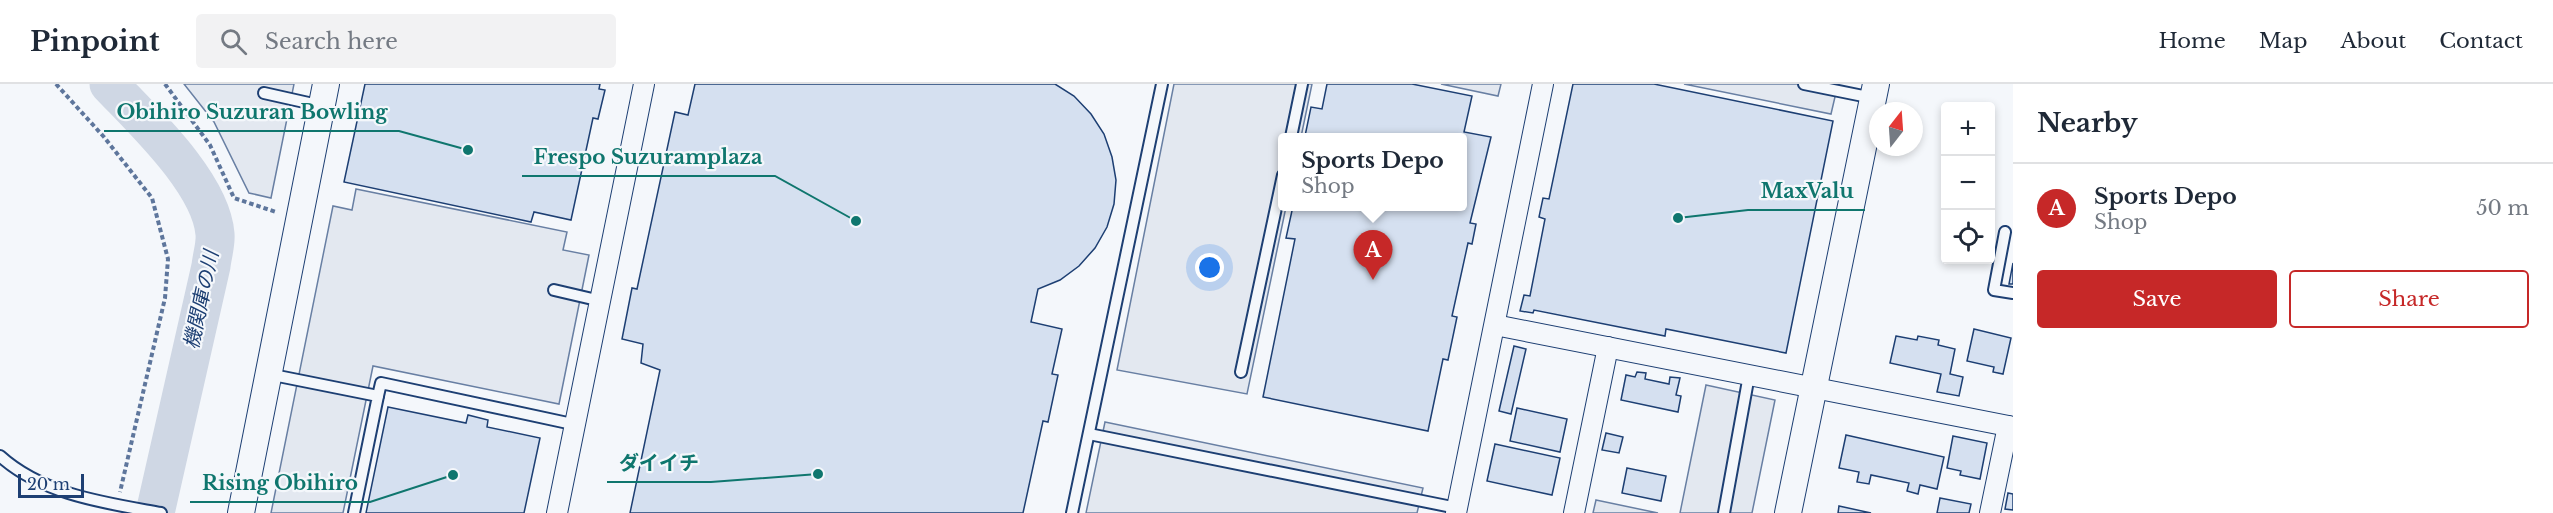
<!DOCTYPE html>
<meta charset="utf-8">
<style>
body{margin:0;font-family:"Libre Baskerville","Noto Sans JP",serif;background:#f2f2f3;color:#1f2937}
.controls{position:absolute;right:18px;top:18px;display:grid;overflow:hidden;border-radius:6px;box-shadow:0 3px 9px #0003}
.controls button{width:54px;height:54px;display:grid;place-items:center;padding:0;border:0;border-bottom:2px solid #e0e1e3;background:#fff;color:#1f2937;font:30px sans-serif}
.compass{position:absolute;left:1869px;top:18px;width:54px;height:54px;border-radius:50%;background:#fff;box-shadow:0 3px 9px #0003;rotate:17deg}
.scale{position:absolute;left:18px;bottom:15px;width:66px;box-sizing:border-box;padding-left:6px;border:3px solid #1d3f73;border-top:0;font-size:16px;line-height:21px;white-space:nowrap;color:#1d3f73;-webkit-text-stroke:4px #f4f7fb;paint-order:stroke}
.you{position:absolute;left:1210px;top:184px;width:21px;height:21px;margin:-15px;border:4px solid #fff;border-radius:50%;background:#1a73e8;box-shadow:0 0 0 9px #1a73e833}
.badge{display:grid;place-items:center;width:39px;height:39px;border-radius:50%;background:#c62828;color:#fff;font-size:20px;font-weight:700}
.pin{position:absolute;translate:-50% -50px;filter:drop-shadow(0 2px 3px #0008)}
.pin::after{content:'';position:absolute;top:32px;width:21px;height:18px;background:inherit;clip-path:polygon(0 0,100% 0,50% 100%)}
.popup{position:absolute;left:1278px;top:49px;width:189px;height:78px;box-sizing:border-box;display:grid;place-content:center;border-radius:6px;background:#fff;filter:drop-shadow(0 2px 4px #0005);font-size:20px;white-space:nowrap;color:#747a83}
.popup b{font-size:22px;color:#1f2937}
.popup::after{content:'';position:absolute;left:50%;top:100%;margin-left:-12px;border:12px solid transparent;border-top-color:#fff}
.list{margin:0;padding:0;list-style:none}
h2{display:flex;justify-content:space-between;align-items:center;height:78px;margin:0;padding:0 24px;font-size:26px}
h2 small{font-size:20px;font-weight:400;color:#747a83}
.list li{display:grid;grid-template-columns:39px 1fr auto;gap:18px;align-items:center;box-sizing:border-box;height:90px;padding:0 24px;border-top:2px solid #e0e1e3}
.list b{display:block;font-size:22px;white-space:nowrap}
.list p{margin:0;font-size:20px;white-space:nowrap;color:#747a83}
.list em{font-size:20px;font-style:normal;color:#747a83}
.actions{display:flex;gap:12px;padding:18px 24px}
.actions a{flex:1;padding:14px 0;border:2px solid #c62828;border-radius:6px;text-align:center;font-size:21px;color:#c62828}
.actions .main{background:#c62828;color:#fff}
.icon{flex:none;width:33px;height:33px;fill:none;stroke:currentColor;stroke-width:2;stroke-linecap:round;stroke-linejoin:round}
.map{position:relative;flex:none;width:2013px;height:429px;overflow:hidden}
header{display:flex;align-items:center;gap:36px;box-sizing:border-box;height:84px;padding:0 30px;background:#fff;border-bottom:2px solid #e0e1e3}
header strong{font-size:28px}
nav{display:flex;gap:33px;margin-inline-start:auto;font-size:21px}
.search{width:420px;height:54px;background:#f2f2f3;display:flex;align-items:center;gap:15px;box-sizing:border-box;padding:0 21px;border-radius:6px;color:#747a83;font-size:22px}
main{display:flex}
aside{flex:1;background:#fff}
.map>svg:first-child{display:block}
.parking{fill:#e3e8f0;stroke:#687fa3;stroke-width:1.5}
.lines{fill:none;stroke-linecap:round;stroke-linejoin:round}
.river{stroke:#cfd7e4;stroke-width:39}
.building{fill:#d5e0f0;stroke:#1d3f73;stroke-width:1.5}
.service-casing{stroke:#1d3f73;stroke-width:14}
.minor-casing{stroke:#1d3f73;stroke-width:22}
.tertiary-casing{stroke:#1d3f73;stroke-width:28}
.path{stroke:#5e769c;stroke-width:4;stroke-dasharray:4.5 3;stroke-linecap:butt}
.service{stroke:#f4f7fb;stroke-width:10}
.minor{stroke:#f4f7fb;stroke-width:20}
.tertiary{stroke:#f4f7fb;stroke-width:26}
.labels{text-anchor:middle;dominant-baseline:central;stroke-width:4.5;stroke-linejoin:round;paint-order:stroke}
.water-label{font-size:20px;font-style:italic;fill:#1d3f73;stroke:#f4f7fb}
.leader{fill:none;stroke:#0f766e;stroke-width:2}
.callout-dot{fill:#0f766e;stroke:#f4f7fb;stroke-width:2}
.callout-label{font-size:20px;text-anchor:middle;font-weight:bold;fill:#0f766e;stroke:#f4f7fb;stroke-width:4.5;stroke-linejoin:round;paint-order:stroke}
</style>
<header>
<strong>Pinpoint</strong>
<div class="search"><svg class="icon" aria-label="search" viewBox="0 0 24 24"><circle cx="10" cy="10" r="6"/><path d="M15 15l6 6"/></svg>Search here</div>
<nav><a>Home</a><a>Map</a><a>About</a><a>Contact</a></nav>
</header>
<main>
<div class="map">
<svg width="2013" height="429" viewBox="0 0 2013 429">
<rect width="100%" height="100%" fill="#f4f7fb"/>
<g class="parking">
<polygon points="184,0 294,0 271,114 249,109 214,38"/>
<polygon points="1174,0 1312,0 1301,53 1283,53 1283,122 1286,123 1247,310 1117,286"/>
<polygon points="1441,0 1501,0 1498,12"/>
<polygon points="1684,0 1838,0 1831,30"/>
<polygon points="356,105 567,148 563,166 589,171 559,320 373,282 343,429 271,429 333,122 352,126"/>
<polygon points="1706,301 1775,316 1752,429 1680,429"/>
<polygon points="1105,338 1423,404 1417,429 1086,429"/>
<polygon points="1596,416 1658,429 1593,429"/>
</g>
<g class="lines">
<path class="river" d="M 109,0 C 143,36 211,99 215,150 C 216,160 212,172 211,182 L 155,429"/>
</g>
<g class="building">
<polygon points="365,0 600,0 599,5 605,6 598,35 593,34 571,136 534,128 531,138 344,98"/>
<polygon points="695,0 1055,0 1074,12 1091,30 1104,50 1112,73 1116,96 1114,120 1107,143 1095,164 1079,182 1060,196 1038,205 1031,238 1062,245 1052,290 1058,291 1048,338 1043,337 1023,429 630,429 660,286 641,279 643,260 622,255 632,204 637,205 675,28 688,31"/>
<polygon points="1327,0 1412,0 1472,12 1464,48 1491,53 1470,139 1476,140 1472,160 1468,159 1452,232 1457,233 1448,276 1443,275 1428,347 1263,313 1295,155 1286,154 1293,122 1463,122 1463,53 1305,52 1311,23 1322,25"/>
<polygon points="1573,0 1654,0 1833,37 1786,269 1666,245 1665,252 1534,226 1533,229 1520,227 1524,211 1530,212 1545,135 1539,133 1543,114 1549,115"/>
<polygon points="2013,179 2013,200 2009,200"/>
<polygon points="1974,245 2011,254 2003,290 1993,288 1994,283 1967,277"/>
<polygon points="1896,252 1917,256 1918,252 1939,256 1938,261 1955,265 1950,290 1963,293 1959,312 1937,308 1941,290 1890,279"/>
<polygon points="1514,262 1526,265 1511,330 1499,327"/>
<polygon points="1637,288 1646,289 1645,295 1669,300 1670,293 1680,294 1676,311 1681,312 1678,328 1621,316 1626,291 1635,293"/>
<polygon points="388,323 466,339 468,331 488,336 487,343 540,354 524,429 366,429"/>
<polygon points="1517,324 1567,335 1560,368 1510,357"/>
<polygon points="1606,349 1623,353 1619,369 1602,366"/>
<polygon points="1846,351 1944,373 1937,405 1920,401 1918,410 1907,407 1909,399 1871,391 1869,400 1857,398 1859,388 1839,384"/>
<polygon points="1953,352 1987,359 1980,395 1960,391 1961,387 1947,384"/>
<polygon points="1495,360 1560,374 1552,411 1487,397"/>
<polygon points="1627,384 1666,392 1661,417 1622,409"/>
<polygon points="2008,409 2013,410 2013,426 2005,425"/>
<polygon points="1940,414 1971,420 1969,429 1937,429"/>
<polygon points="1839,422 1871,429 1838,429"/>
</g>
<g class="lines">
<g class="service-casing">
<g id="service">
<polyline points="1804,0 1873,14"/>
<polyline points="264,9 322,22"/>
<polyline points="1291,53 1302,0"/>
<polyline points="2005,148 1994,206 2013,209"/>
<polyline points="554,206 601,217"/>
<polyline points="1241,288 1283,91"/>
<polyline points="268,290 378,312 354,429"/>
<polyline points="378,312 381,299 577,341"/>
<polyline points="1089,350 1457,424"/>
<path d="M 0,372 C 43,411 106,419 161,429"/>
<polyline points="1072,429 1162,0"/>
<polyline points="1724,429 1749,291"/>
</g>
</g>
<g class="minor-casing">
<g id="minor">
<polyline points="1495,241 2013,343"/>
<polyline points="557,429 644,0"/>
<polyline points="1456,429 1543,0"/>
<polyline points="1574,429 1608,263"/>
<polyline points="1990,429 2008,342"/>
</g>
</g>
<g class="tertiary-casing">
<g id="tertiary">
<polyline points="241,429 326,0"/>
<polyline points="1788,429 1876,0"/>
</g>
</g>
<g class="path">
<polyline points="56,0 104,53 152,114 168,175 165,214 120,408"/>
<polyline points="165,0 210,61 234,114 276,128"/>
</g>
<use href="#service" class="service"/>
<use href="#minor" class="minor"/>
<use href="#tertiary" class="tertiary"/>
</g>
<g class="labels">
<g class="water-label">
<text transform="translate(201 216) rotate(-78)">機関庫の川</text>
</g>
</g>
<path class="leader" d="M468 66L399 47H104M856 137L775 92H522M1678 134L1748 126H1865M818 390L711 398H607M453 391L370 418H190"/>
<g class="callout-dot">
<circle cx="468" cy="66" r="6"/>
<circle cx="856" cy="137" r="6"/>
<circle cx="1678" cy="134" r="6"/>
<circle cx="818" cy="390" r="6"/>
<circle cx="453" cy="391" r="6"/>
</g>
<g class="callout-label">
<text x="252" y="35">Obihiro Suzuran Bowling</text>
<text x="648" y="80">Frespo Suzuramplaza</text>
<text x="1807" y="114">MaxValu</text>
<text x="659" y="386">ダイイチ</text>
<text x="280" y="406">Rising Obihiro</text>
</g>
</svg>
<div class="controls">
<button>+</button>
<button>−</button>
<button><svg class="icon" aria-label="locate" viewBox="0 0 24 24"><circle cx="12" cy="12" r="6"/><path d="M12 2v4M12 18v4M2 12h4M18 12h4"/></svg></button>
</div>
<svg class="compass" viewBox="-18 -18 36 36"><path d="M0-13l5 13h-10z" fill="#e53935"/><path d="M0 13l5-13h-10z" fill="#747a83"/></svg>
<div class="scale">20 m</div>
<div class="you"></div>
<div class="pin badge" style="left:1373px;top:196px">A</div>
<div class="popup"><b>Sports Depo</b>Shop</div>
</div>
<aside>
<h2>Nearby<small></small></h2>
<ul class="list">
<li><span class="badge">A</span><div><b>Sports Depo</b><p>Shop</p></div><em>50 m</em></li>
</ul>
<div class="actions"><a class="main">Save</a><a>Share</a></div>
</aside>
</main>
